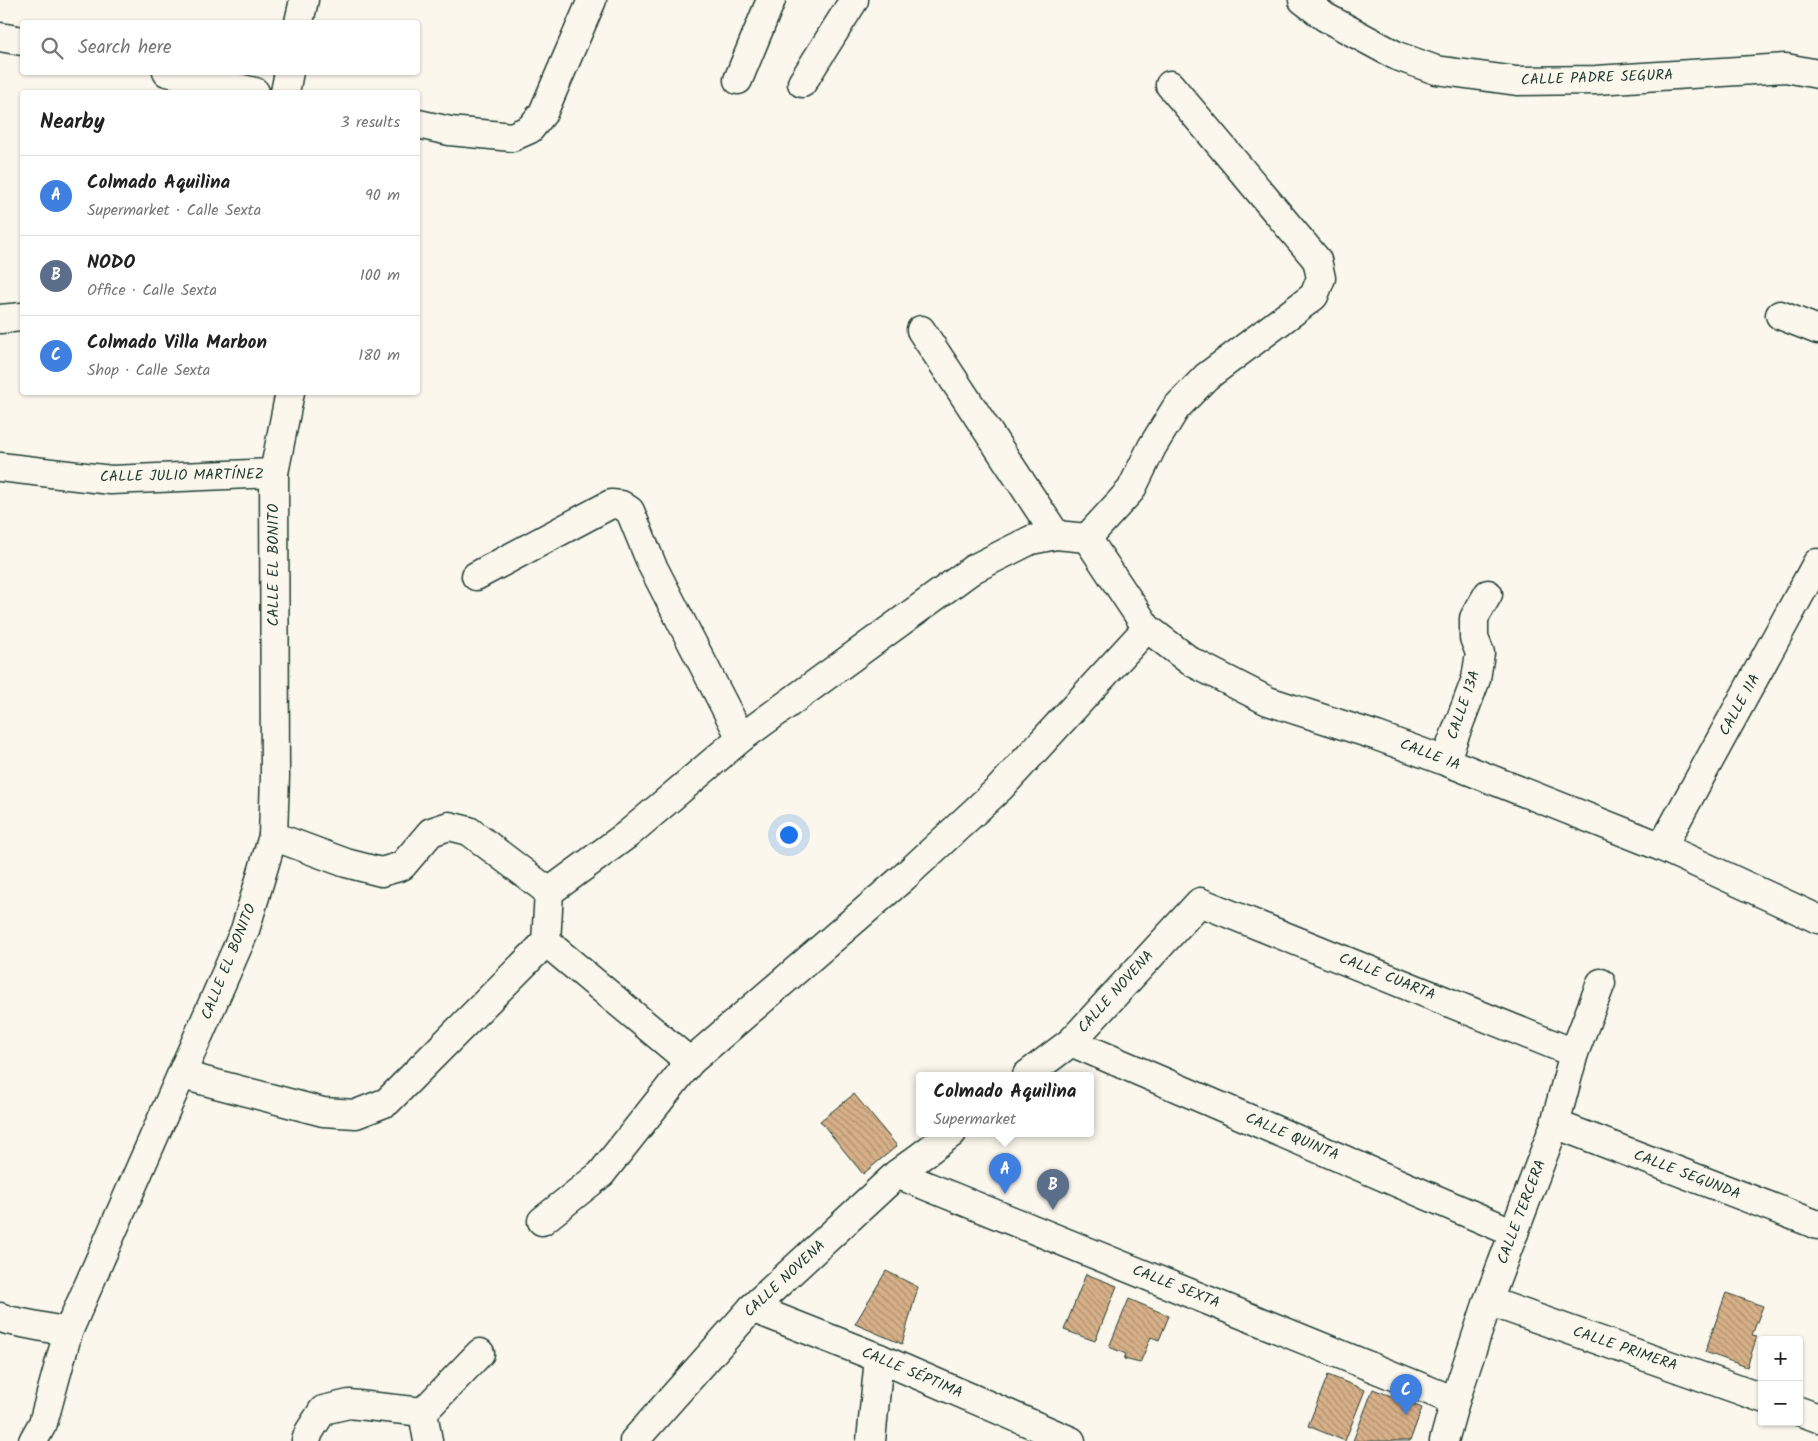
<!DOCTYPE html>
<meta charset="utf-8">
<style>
body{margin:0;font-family:Kalam,sans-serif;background:#f6f6f6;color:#222}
.controls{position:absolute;right:15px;bottom:15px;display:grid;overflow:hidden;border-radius:5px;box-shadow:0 1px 4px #0004}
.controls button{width:45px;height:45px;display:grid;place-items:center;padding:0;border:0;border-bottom:1px solid #e0e0e0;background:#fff;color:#222;font:25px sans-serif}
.you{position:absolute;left:788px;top:834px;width:18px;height:18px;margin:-12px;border:4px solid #fff;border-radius:50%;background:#1a73e8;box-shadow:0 0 0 8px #1a73e833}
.badge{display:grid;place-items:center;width:32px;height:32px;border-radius:50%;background:#d93025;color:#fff;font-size:16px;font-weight:700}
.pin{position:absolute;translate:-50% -41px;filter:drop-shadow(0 1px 2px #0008)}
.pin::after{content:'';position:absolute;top:26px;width:18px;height:15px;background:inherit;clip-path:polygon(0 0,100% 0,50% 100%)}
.popup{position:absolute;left:916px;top:1072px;width:178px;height:65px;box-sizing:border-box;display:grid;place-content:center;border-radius:5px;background:#fff;filter:drop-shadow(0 1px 4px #0005);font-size:16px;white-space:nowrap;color:#767676}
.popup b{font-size:19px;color:#222}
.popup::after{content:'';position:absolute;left:50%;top:100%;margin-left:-10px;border:10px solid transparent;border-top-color:#fff}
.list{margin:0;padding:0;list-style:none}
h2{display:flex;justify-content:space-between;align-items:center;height:65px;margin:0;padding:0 20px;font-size:21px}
h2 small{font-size:16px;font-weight:400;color:#767676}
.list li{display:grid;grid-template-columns:32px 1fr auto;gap:15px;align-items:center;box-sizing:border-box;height:80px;padding:0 20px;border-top:1px solid #e0e0e0}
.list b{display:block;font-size:19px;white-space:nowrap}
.list p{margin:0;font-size:16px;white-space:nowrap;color:#767676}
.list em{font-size:16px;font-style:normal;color:#767676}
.icon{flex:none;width:28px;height:28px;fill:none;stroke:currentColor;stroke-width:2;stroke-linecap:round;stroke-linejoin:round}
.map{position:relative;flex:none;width:1818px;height:1441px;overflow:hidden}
.search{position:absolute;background:#fff;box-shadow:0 1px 4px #0004;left:20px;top:20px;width:400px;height:55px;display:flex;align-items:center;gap:12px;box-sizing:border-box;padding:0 18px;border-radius:5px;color:#767676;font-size:19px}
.panel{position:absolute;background:#fff;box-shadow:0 1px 4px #0004;left:20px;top:90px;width:400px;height:305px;border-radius:5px}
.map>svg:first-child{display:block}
.building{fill:url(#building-back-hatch);stroke:#1f3d34}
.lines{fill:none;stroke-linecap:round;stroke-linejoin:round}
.minor-casing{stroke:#1f3d34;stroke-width:31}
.minor{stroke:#fbf7ec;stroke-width:28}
.labels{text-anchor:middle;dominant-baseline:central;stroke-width:5;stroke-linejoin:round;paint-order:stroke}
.street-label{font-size:15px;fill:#1f3d34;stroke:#fbf7ec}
</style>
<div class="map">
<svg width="1818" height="1441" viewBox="0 0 1818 1441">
<defs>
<pattern id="building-back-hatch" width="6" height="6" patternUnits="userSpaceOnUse" patternTransform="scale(1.25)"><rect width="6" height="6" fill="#d7b088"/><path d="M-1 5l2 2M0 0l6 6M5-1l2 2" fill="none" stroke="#ae9070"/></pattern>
</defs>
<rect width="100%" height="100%" fill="#fbf7ec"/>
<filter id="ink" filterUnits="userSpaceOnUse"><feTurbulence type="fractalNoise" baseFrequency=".02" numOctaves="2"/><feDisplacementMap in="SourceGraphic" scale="10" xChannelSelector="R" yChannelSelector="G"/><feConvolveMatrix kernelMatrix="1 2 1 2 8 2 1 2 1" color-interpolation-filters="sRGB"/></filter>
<g filter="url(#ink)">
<g class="building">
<polygon points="854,1094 897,1146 863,1174 820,1121"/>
<polygon points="886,1271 918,1287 902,1344 855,1324"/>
<polygon points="1086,1274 1117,1286 1095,1341 1064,1330"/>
<polygon points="1726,1293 1763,1306 1752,1335 1757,1336 1747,1367 1705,1352"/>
<polygon points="1129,1299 1169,1316 1159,1340 1151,1337 1140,1363 1124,1359 1126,1354 1109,1347"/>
<polygon points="1328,1375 1365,1390 1345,1441 1308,1426"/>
<polygon points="1373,1389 1422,1408 1410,1441 1353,1441"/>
</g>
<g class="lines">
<g class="minor-casing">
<g id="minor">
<polyline points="1303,0 1325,17 1397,56 1436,70 1517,81 1596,80 1786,68 1818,74"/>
<polyline points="299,22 304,0"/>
<polyline points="0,37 22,41"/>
<polyline points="167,72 255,92"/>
<polyline points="738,80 771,0"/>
<polyline points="802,83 854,0"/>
<polyline points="285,92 289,72"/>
<polyline points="418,124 450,131 512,137 530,129 543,113 592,0"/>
<polyline points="1780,315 1818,330"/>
<polyline points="0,319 22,317"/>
<polyline points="921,330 1056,535"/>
<polyline points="0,467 111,480 274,473"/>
<polyline points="1087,538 1147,628 1190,661 1268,701 1377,736 1445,761 1662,847 1818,919"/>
<polyline points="476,576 611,504 621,505 630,511 652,565 741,738"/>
<polyline points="1445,761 1476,679 1480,653 1474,638 1474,618 1488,594"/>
<polyline points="273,836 346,863 381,872 402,866 431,832 449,826 469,831 549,892"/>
<polyline points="1662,847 1817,563"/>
<polyline points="546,942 690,1062"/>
<polyline points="1071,1042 1514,1233"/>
<polyline points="182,1075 323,1112 356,1114 387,1102 546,942 549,892 628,834 741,738 973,569 1031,540 1056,535 1087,538 1131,490 1152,447 1176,408 1206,377 1314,296 1321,278 1317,260 1170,85"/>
<polyline points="1027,1075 1071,1042 1200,902 1574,1053"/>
<polyline points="1555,1124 1818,1225"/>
<polyline points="897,1174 1455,1401"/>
<polyline points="542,1221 601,1174 690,1062 904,877 1000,788 1147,628"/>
<polyline points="1488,1301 1762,1398"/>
<polyline points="752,1308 879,1358 1071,1441"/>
<polyline points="0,1317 7,1320 68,1332"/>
<polyline points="1799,1411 1818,1418"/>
<polyline points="423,1412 480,1353"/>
<polyline points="33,1441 43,1423 68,1332 245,930 273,836 275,776 274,473 290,392"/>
<polyline points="306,1441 309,1432 323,1410 349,1404 423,1412 428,1441"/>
<polyline points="634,1441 752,1308 897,1174 952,1133"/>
<polyline points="871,1441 879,1358"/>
<polyline points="1444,1441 1455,1401 1488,1301 1555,1124 1574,1053 1601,983"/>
</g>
</g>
<use href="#minor" class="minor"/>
</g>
</g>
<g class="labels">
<g class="street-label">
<text transform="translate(1597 78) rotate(-2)">CALLE PADRE SEGURA</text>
<text transform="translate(182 476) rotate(-1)">CALLE JULIO MARTÍNEZ</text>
<text transform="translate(274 565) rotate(-90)">CALLE EL BONITO</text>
<text transform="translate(1464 705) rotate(-71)">CALLE 13A</text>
<text transform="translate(1740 705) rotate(-61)">CALLE 11A</text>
<text transform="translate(1430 755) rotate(21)">CALLE 1A</text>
<text transform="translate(229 962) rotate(-68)">CALLE EL BONITO</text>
<text transform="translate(1387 977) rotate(22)">CALLE CUARTA</text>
<text transform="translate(1116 992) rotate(-48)">CALLE NOVENA</text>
<text transform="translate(1292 1137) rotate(23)">CALLE QUINTA</text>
<text transform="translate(1687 1175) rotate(21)">CALLE SEGUNDA</text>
<text transform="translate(1522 1212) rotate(-69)">CALLE TERCERA</text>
<text transform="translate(785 1279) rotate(-43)">CALLE NOVENA</text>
<text transform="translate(1176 1287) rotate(22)">CALLE SEXTA</text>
<text transform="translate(1625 1349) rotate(19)">CALLE PRIMERA</text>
<text transform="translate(912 1373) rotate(23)">CALLE SÉPTIMA</text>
</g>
</g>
</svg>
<div class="controls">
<button>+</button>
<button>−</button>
</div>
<div class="you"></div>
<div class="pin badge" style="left:1005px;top:1194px;background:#3f7fe0">A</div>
<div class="popup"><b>Colmado Aquilina</b>Supermarket</div>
<div class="pin badge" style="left:1053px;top:1210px;background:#5c6f8a">B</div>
<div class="pin badge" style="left:1406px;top:1415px;background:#3f7fe0">C</div>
<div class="search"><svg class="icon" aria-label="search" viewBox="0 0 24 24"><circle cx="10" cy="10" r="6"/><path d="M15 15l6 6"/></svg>Search here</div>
<section class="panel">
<h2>Nearby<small>3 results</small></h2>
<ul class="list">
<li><span class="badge" style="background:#3f7fe0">A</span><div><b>Colmado Aquilina</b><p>Supermarket · Calle Sexta</p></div><em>90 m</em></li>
<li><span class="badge" style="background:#5c6f8a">B</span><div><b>NODO</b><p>Office · Calle Sexta</p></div><em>100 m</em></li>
<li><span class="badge" style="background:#3f7fe0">C</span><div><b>Colmado Villa Marbon</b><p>Shop · Calle Sexta</p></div><em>180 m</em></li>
</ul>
</section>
</div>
